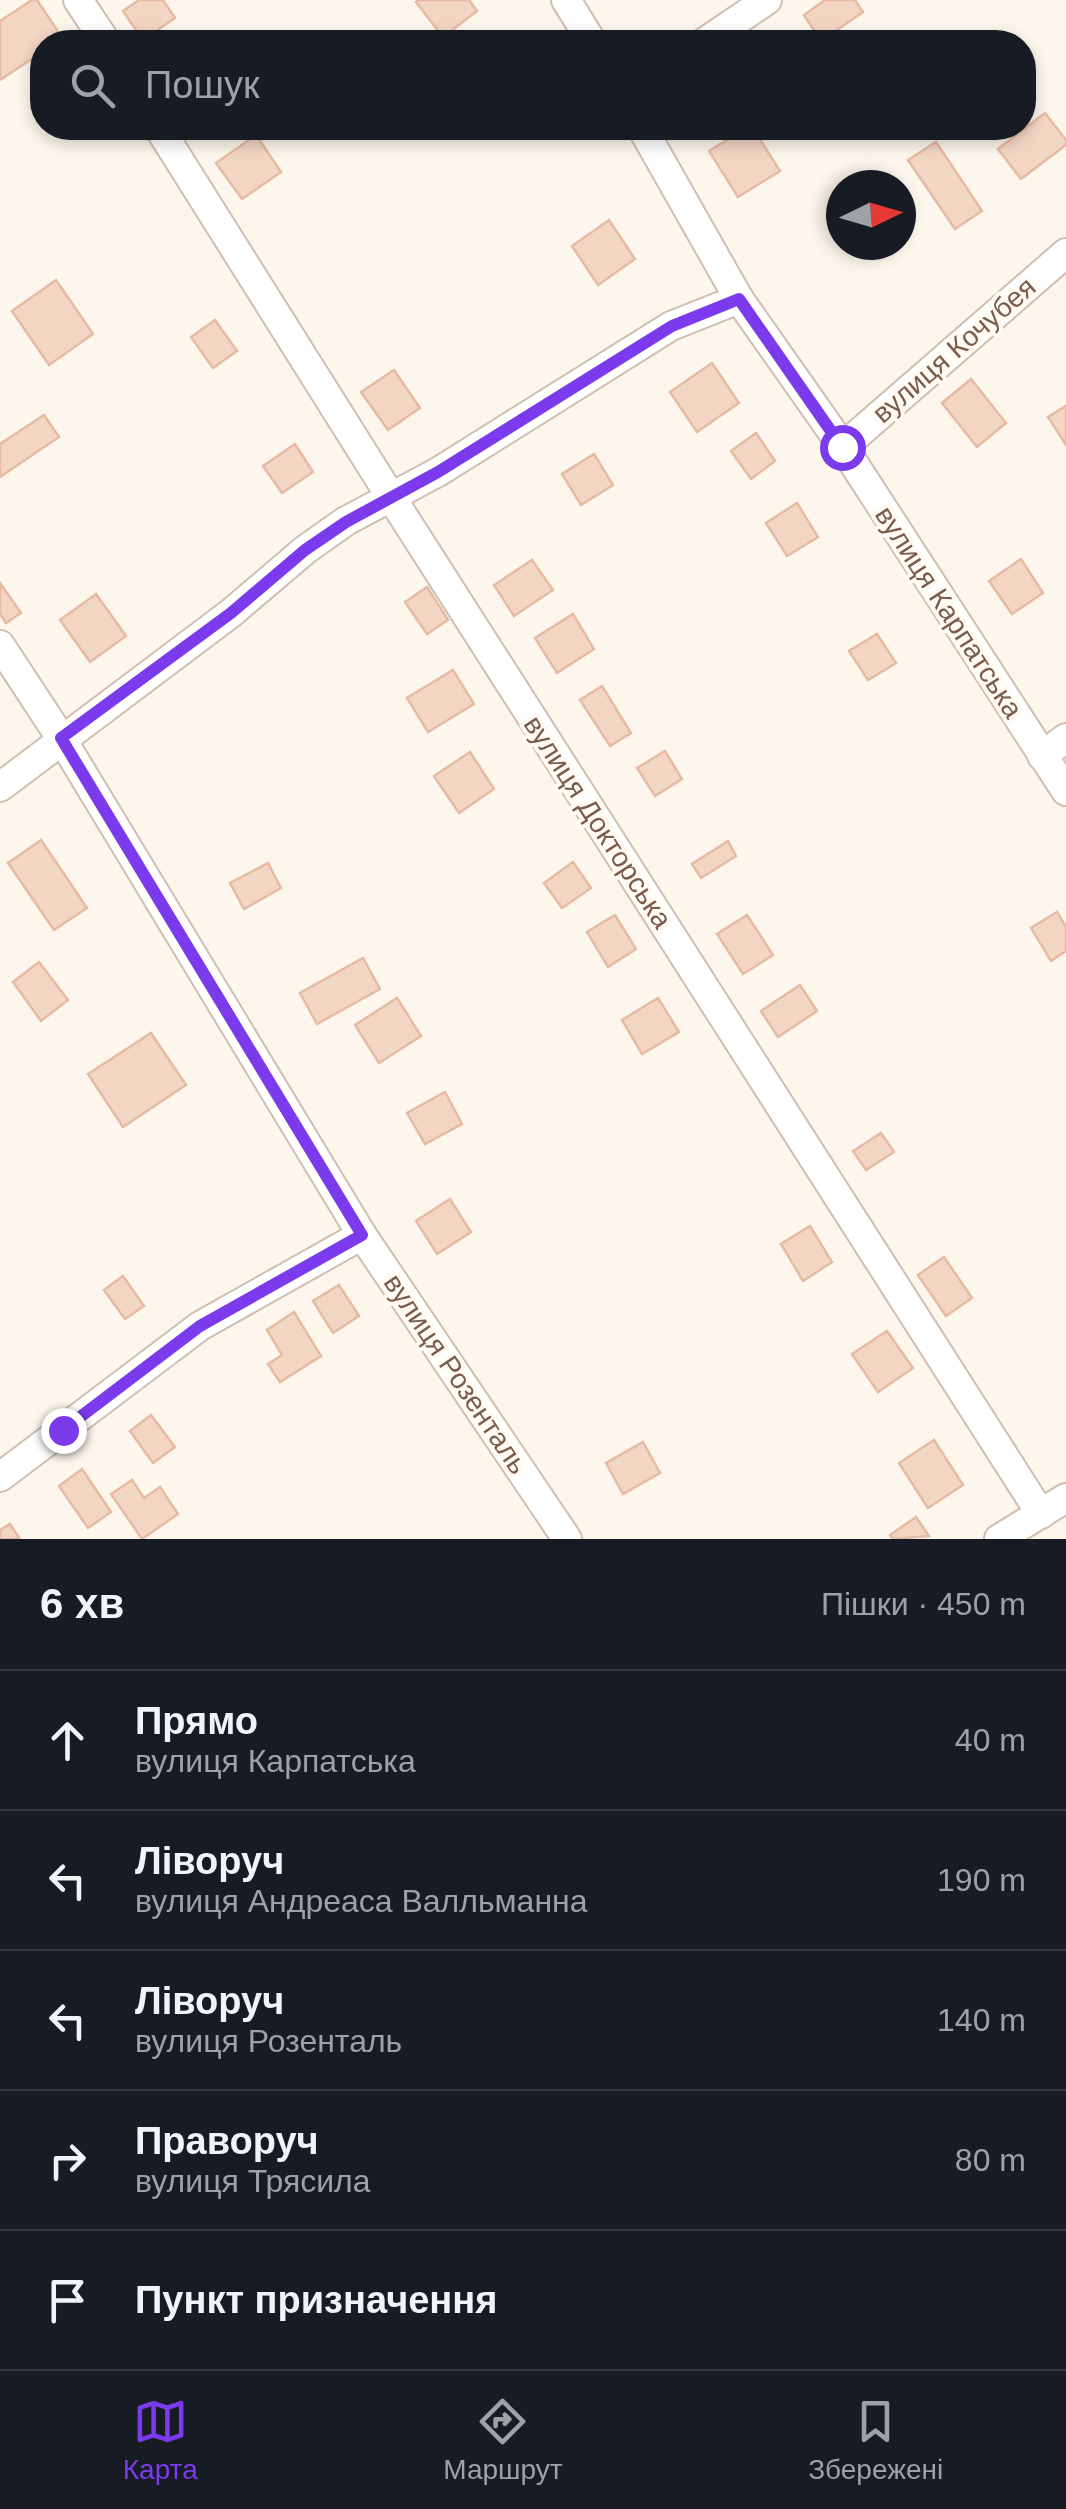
<!DOCTYPE html>
<html lang="uk">
<meta charset="utf-8">
<style>
body{margin:0;font-family:Arial,sans-serif;background:#242831;color:#f1f3f6}
.compass{position:absolute;left:826px;top:170px;width:90px;height:90px;border-radius:50%;background:#171b24;box-shadow:0 5px 15px #0003;rotate:85deg}
.stop{position:absolute;width:30px;height:30px;margin:-22px;border:8px solid #7c3aed;border-radius:50%;background:#fff}
.stop.end{background:#7c3aed;border-color:#fff;box-shadow:0 2px 10px #0008}
.list{margin:0;padding:0;list-style:none}
h2{display:flex;justify-content:space-between;align-items:center;height:130px;margin:0;padding:0 40px;font-size:42px}
h2 small{font-size:32px;font-weight:400;color:#9ea1a6}
.list li{display:grid;grid-template-columns:65px 1fr auto;gap:30px;align-items:center;box-sizing:border-box;height:140px;padding:0 40px;border-top:2px solid #363941}
.list b{display:block;font-size:38px;white-space:nowrap}
.list p{margin:0;font-size:32px;white-space:nowrap;color:#9ea1a6}
.list em{font-size:32px;font-style:normal;color:#9ea1a6}
.icon{flex:none;width:55px;height:55px;fill:none;stroke:currentColor;stroke-width:2;stroke-linecap:round;stroke-linejoin:round}
.map{position:relative;flex:none;width:1066px;height:1539px;overflow:hidden}
.search{position:absolute;background:#171b24;box-shadow:0 5px 15px #0003;left:30px;right:30px;top:30px;height:110px;display:flex;align-items:center;gap:25px;box-sizing:border-box;padding:0 35px;border-radius:40px;color:#9ea1a6;font-size:38px}
.sheet{height:830px;background:#171b24}
nav{display:flex;justify-content:space-around;align-items:center;box-sizing:border-box;height:140px;border-top:2px solid #363941;background:#171b24;font-size:28px;color:#9ea1a6}
nav a{display:grid;justify-items:center;gap:5px}
nav .on{color:#7c3aed}
.map>svg:first-child{display:block}
.building{fill:#f3d5c3;stroke:#e6bba3;stroke-width:2.5}
.lines{fill:none;stroke-linecap:round;stroke-linejoin:round}
.minor-casing{stroke:#d1beb0;stroke-width:32}
.minor{stroke:#fff;stroke-width:28}
.route{stroke:#7c3aed;stroke-width:12}
.labels{text-anchor:middle;dominant-baseline:central;stroke-width:8;stroke-linejoin:round;paint-order:stroke}
.street-label{font-size:28px;fill:#7a5c4d;stroke:#fffaf3}
</style>
<div class="map">
<svg width="1066" height="1539" viewBox="0 0 1066 1539">
<rect width="100%" height="100%" fill="#fdf6ec"/>
<g class="building">
<polygon points="32,0 37,0 63,39 42,42 42,52 0,80 0,21"/>
<polygon points="139,0 163,0 175,18 143,40 123,11"/>
<polygon points="418,0 469,0 477,11 443,37 416,2"/>
<polygon points="825,0 855,0 863,12 821,41 804,15"/>
<polygon points="1045,113 1066,140 1066,145 1021,179 998,149"/>
<polygon points="747,128 753,128 780,171 738,197 709,151"/>
<polygon points="256,135 281,172 242,199 216,163"/>
<polygon points="936,142 982,211 955,229 908,160"/>
<polygon points="609,220 635,259 598,285 572,246"/>
<polygon points="56,280 93,334 49,365 12,311"/>
<polygon points="215,320 237,351 213,368 191,337"/>
<polygon points="712,363 739,403 697,432 670,392"/>
<polygon points="394,370 420,408 388,430 361,392"/>
<polygon points="971,379 1006,423 977,447 942,403"/>
<polygon points="1066,406 1066,445 1048,417"/>
<polygon points="44,415 59,437 0,477 0,444"/>
<polygon points="756,433 775,461 751,479 731,451"/>
<polygon points="295,444 313,472 282,493 263,466"/>
<polygon points="594,454 613,485 581,505 562,474"/>
<polygon points="797,503 818,537 787,556 766,523"/>
<polygon points="1021,559 1043,593 1012,614 989,581"/>
<polygon points="532,560 553,590 514,616 494,585"/>
<polygon points="0,583 21,613 6,623 0,614"/>
<polygon points="427,587 448,620 427,634 405,602"/>
<polygon points="96,594 126,636 90,662 60,620"/>
<polygon points="573,614 594,649 557,673 535,638"/>
<polygon points="877,634 896,663 868,680 849,651"/>
<polygon points="453,670 474,704 428,732 407,698"/>
<polygon points="602,686 631,733 610,746 580,700"/>
<polygon points="665,751 682,779 655,796 637,768"/>
<polygon points="470,752 494,789 459,813 434,776"/>
<polygon points="41,840 87,908 54,930 8,863"/>
<polygon points="728,841 736,856 701,878 692,864"/>
<polygon points="573,862 591,888 562,908 544,883"/>
<polygon points="268,863 281,888 244,909 230,883"/>
<polygon points="1057,912 1066,927 1066,951 1051,961 1031,928"/>
<polygon points="615,915 636,949 608,967 587,932"/>
<polygon points="747,915 773,955 743,974 717,934"/>
<polygon points="363,958 380,989 317,1024 300,993"/>
<polygon points="39,962 68,1000 41,1021 13,982"/>
<polygon points="800,985 817,1011 778,1037 761,1011"/>
<polygon points="397,998 421,1036 379,1063 355,1025"/>
<polygon points="658,998 679,1032 642,1054 622,1020"/>
<polygon points="151,1033 186,1085 123,1127 88,1074"/>
<polygon points="445,1092 462,1124 425,1144 407,1113"/>
<polygon points="881,1133 894,1152 866,1170 853,1151"/>
<polygon points="450,1199 471,1232 437,1254 416,1221"/>
<polygon points="810,1226 832,1262 803,1281 781,1244"/>
<polygon points="944,1257 972,1298 946,1316 918,1275"/>
<polygon points="123,1276 144,1306 125,1319 104,1290"/>
<polygon points="339,1285 359,1316 333,1333 313,1301"/>
<polygon points="294,1312 321,1356 280,1382 268,1364 282,1355 267,1330"/>
<polygon points="887,1331 913,1368 878,1392 852,1354"/>
<polygon points="151,1415 175,1447 153,1463 130,1431"/>
<polygon points="934,1440 963,1485 928,1508 899,1463"/>
<polygon points="643,1442 660,1473 623,1494 606,1463"/>
<polygon points="82,1469 111,1512 88,1528 59,1486"/>
<polygon points="132,1480 144,1498 160,1487 178,1514 142,1539 111,1494"/>
<polygon points="916,1517 929,1536 893,1539 890,1535"/>
<polygon points="10,1524 20,1539 0,1539 0,1530"/>
</g>
<g class="lines">
<g class="minor-casing">
<g id="minor">
<polyline points="78,0 106,42"/>
<polyline points="566,0 592,42"/>
<polyline points="705,42 767,0"/>
<polyline points="159,128 391,497 1041,1514"/>
<polyline points="642,128 739,299 843,447 1066,791"/>
<polyline points="843,447 1066,253"/>
<polyline points="0,645 61,738 362,1235 567,1539"/>
<polyline points="1042,756 1066,738"/>
<polyline points="0,787 231,613 305,550 346,521 438,472 671,326 739,299"/>
<polyline points="0,1477 200,1326 362,1235"/>
<polyline points="999,1539 1066,1498"/>
</g>
</g>
<use href="#minor" class="minor"/>
</g>
<g class="lines">
<polyline class="route" points="63,1430 200,1326 362,1235 61,738 231,613 305,550 346,522 438,472 672,326 739,299 842,447"/>
</g>
<g class="labels">
<g class="street-label">
<text transform="translate(954 350) rotate(-41)">вулиця Кочубея</text>
<text transform="translate(949 612) rotate(57)">вулиця Карпатська</text>
<text transform="translate(598 822) rotate(57)">вулиця Докторська</text>
<text transform="translate(456 1374) rotate(56)">вулиця Розенталь</text>
</g>
</g>
</svg>
<svg class="compass" viewBox="-18 -18 36 36"><path d="M0-13l5 13h-10z" fill="#e53935"/><path d="M0 13l5-13h-10z" fill="#9ea1a6"/></svg>
<div class="stop" style="left:842px;top:447px"></div>
<div class="stop end" style="left:63px;top:1430px"></div>
<div class="search"><svg class="icon" aria-label="search" viewBox="0 0 24 24"><circle cx="10" cy="10" r="6"/><path d="M15 15l6 6"/></svg>Пошук</div>
</div>
<section class="sheet">
<h2>6 хв<small>Пішки · 450 m</small></h2>
<ul class="list">
<li><svg class="icon" aria-label="ahead" viewBox="0 0 24 24"><path d="M12 20V5M6 11l6-6 6 6"/></svg><div><b>Прямо</b><p>вулиця Карпатська</p></div><em>40 m</em></li>
<li><svg class="icon" aria-label="left" viewBox="0 0 24 24"><path d="M17 20v-9H6M10 6l-5 5 5 5"/></svg><div><b>Ліворуч</b><p>вулиця Андреаса Валльманна</p></div><em>190 m</em></li>
<li><svg class="icon" aria-label="left" viewBox="0 0 24 24"><path d="M17 20v-9H6M10 6l-5 5 5 5"/></svg><div><b>Ліворуч</b><p>вулиця Розенталь</p></div><em>140 m</em></li>
<li><svg class="icon" aria-label="right" viewBox="0 0 24 24"><path d="M7 20v-9h11M14 6l5 5-5 5"/></svg><div><b>Праворуч</b><p>вулиця Трясила</p></div><em>80 m</em></li>
<li><svg class="icon" aria-label="arrive" viewBox="0 0 24 24"><path d="M6 21V4h12l-3 4 3 4H6"/></svg><div><b>Пункт призначення</b></div></li>
</ul>
</section>
<nav>
<a class="on"><svg class="icon" aria-label="map" viewBox="0 0 24 24"><path d="M3 6l6-2 6 2 6-2v14l-6 2-6-2-6 2zM9 4v14M15 6v14"/></svg>Карта</a>
<a><svg class="icon" aria-label="directions" viewBox="0 0 24 24"><path d="M12 3l9 9-9 9-9-9zM9 14v-3h6M13 9l2 2-2 2"/></svg>Маршрут</a>
<a><svg class="icon" aria-label="saved" viewBox="0 0 24 24"><path d="M7 4h10v16l-5-4-5 4z"/></svg>Збережені</a>
</nav>
